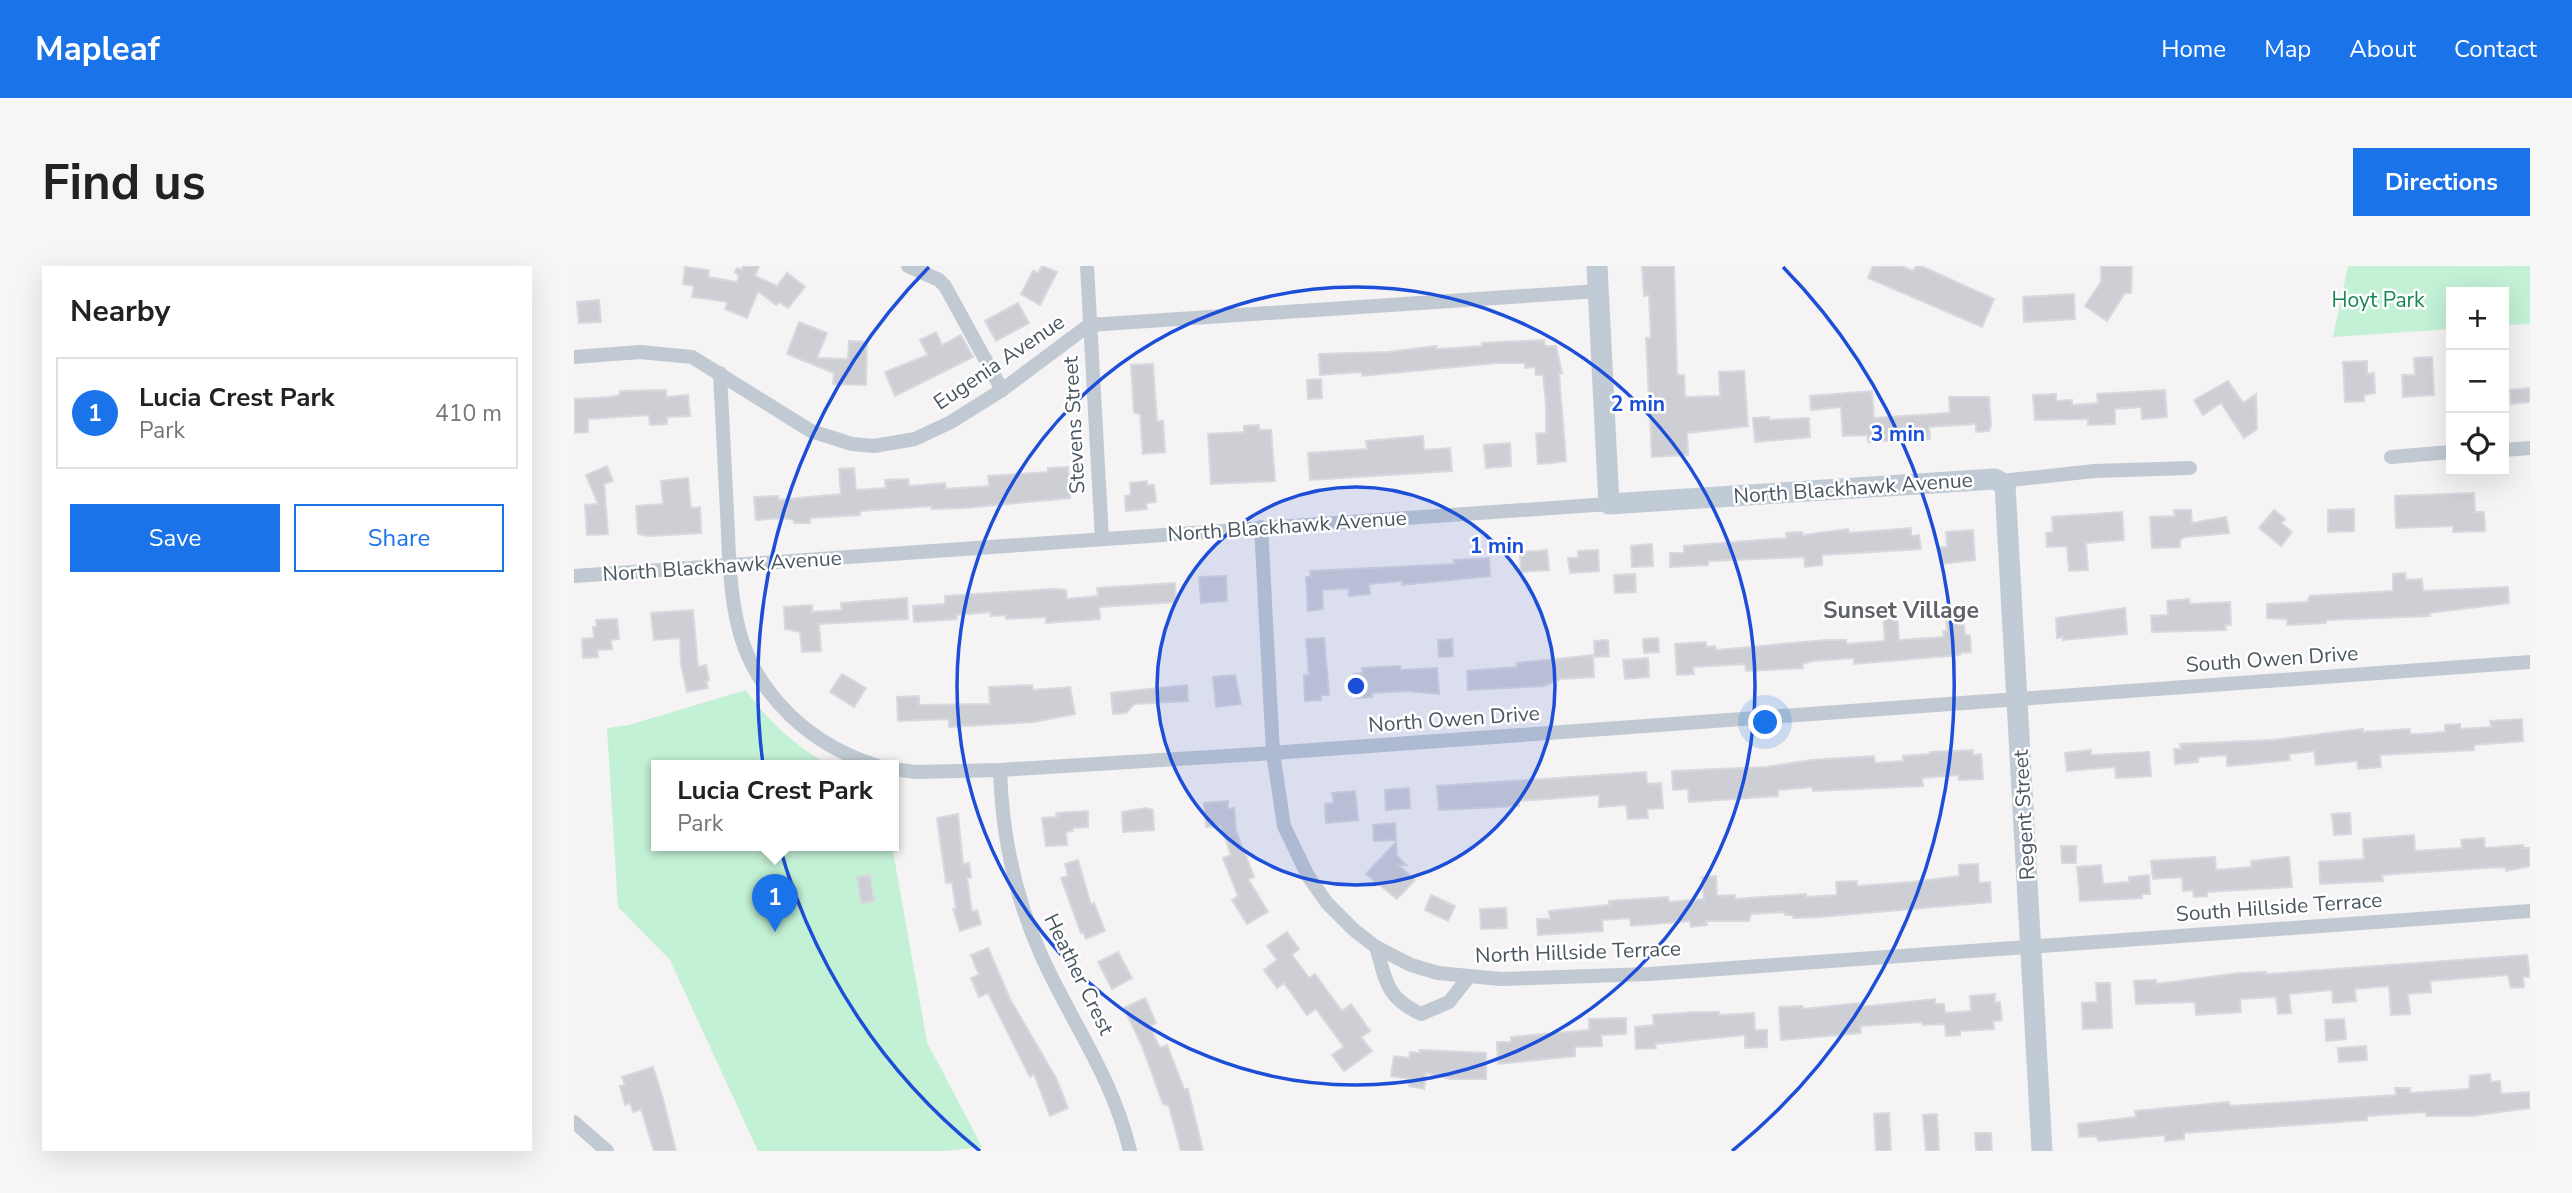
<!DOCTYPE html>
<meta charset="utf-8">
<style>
body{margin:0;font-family:"Nunito Sans",sans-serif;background:#f6f6f6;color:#222}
.controls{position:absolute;right:21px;top:21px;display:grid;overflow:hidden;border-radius:0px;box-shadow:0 7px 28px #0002}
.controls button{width:63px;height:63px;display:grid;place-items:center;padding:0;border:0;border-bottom:2px solid #e0e0e0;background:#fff;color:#222;font:35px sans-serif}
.you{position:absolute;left:1192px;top:457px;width:24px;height:24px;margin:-18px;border:5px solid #fff;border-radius:50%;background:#1a73e8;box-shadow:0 0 0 10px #1a73e833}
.badge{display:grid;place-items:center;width:46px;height:46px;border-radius:50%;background:#1a73e8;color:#fff;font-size:23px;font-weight:700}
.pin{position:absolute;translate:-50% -58px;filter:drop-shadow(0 2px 4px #0008)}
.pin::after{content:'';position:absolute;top:37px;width:24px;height:21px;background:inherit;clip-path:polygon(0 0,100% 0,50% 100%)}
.popup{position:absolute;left:77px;top:494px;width:248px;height:91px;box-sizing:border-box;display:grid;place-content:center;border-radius:0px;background:#fff;filter:drop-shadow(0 2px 5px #0005);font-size:23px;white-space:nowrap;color:#767676}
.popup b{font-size:26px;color:#222}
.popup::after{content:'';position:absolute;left:50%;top:100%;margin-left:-14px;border:14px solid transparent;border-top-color:#fff}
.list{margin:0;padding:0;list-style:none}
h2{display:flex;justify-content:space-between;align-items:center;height:91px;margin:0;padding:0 28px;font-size:30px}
h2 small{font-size:23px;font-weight:400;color:#767676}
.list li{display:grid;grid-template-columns:46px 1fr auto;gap:21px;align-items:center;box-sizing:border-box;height:112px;margin:0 14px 14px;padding:0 14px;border:2px solid #e0e0e0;border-radius:0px}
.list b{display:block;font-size:26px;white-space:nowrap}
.list p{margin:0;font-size:23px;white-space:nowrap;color:#767676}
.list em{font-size:23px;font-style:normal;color:#767676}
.actions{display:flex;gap:14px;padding:21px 28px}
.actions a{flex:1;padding:16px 0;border:2px solid #1a73e8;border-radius:0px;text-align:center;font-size:24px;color:#1a73e8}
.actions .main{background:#1a73e8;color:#fff}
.icon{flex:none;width:38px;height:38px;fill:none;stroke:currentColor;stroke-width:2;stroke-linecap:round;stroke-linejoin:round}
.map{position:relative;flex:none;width:1956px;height:885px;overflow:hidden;border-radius:0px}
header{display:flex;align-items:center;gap:42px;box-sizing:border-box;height:98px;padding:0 35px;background:#1a73e8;color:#fff}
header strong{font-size:33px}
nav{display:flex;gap:38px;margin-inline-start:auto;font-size:24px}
.intro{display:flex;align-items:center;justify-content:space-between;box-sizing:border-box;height:168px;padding:0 42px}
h1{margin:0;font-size:49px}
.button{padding:18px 32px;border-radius:0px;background:#1a73e8;color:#fff;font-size:24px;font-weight:700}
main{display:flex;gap:42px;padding:0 42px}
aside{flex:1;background:#fff;border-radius:0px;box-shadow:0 7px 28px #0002}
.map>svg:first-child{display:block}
.green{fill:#c3f1d5}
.building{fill:#cdcfd5;stroke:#d7d9de;stroke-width:2}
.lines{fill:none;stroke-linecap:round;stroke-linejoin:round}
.street{stroke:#c1cad2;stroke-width:14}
.secondary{stroke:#c1cbd6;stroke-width:21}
.ring{fill:none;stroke:#1d4ed8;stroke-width:3.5}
.labels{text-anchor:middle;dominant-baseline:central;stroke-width:5;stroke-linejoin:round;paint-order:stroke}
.park-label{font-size:21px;fill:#17864f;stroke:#fff}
.street-label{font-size:21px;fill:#4a5661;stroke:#fff}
.neighbourhood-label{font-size:23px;font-weight:bold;fill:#5f6368;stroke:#fff}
.centre{fill:#1d4ed8;stroke:#fff;stroke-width:3.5}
.ring-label{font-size:21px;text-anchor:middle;font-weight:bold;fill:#1d4ed8;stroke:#fff;stroke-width:5;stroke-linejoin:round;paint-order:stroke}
</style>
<header>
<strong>Mapleaf</strong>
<nav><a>Home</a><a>Map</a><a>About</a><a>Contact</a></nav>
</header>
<div class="intro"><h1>Find us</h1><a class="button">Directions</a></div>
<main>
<aside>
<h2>Nearby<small></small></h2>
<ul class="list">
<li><span class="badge">1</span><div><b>Lucia Crest Park</b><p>Park</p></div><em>410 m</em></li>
</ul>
<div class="actions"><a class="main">Save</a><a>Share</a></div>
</aside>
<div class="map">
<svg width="1956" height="885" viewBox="0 0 1956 885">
<rect width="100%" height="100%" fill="#f5f3f3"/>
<g class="green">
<polygon points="1774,0 1956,0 1956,58 1930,59 1930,26 1877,26 1877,63 1759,71"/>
<path d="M 172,424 C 194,456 223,481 257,500 L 82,500 L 82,580 L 318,580 L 353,776 L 408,881 L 370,885 L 184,885 L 96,694 L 44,641 L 33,462 L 55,459 Z"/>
</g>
<g class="building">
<polygon points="169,0 185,0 181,10 203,20 213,7 231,21 214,42 205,36 202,39 184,25 173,52 151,43 154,36 118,31 120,20 109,18 111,1 135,4 134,11 163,16 165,10 161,6 163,2 168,4"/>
<polygon points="468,0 483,6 466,39 447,28 459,5 464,7"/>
<polygon points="1068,0 1100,0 1103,109 1110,109 1111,131 1146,130 1145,106 1170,105 1174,160 1113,167 1114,189 1078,191 1072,72 1077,72 1075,29 1070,30"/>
<polygon points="1299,0 1328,0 1339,5 1342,0 1347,0 1420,33 1408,61 1294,12"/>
<polygon points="1527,0 1558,0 1557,27 1551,27 1533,55 1511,40 1527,16"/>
<polygon points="1500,28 1501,53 1450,56 1449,31"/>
<polygon points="25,34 27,56 5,57 3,36"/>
<polygon points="444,37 455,57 422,75 411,55"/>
<polygon points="225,56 253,67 243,92 274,93 275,75 293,76 292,119 259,118 260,107 213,88"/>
<polygon points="362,66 368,79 387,69 399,91 321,130 311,106 354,89 346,74"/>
<polygon points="970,74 971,80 982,80 988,107 985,108 992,195 978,197 964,198 962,168 972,167 972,139 969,109 962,109 961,101 951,102 951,97 923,97 788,110 788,106 746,109 745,88 814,86 862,80 862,83 881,82 908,80 908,77"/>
<polygon points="1858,91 1860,129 1829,131 1828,109 1841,109 1840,92"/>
<polygon points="1793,95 1793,108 1800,107 1801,127 1790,129 1790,135 1771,136 1769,96"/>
<polygon points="579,98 583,155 589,155 591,186 569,188 566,148 560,147 557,99"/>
<polygon points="747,113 748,132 734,133 733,114"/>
<polygon points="1654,115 1669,137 1682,128 1683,163 1670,172 1647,137 1629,149 1620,134"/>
<polygon points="1956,122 1956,136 1937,138 1936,124"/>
<polygon points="92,124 92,131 114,129 116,150 93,151 93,158 76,159 75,149 14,153 14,166 0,167 0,133 37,131 46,129 46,125"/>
<polygon points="1591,124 1593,151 1568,153 1567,141 1541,143 1541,158 1514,159 1514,153 1461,154 1459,129 1482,128 1482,135 1498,134 1498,139 1524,137 1523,128"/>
<polygon points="1298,125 1300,152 1376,147 1375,131 1415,131 1417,159 1415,165 1402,166 1402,158 1355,161 1356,173 1294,176 1293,169 1269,170 1267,141 1237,144 1236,130"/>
<polygon points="1195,151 1195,154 1235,152 1236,171 1181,176 1179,152"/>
<polygon points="685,159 685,164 697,164 701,215 637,218 634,168 670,166 670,160"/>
<polygon points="849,170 850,184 876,182 878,205 736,214 734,187 793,183 792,175"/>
<polygon points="936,177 937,200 912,202 910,179"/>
<polygon points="33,200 39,215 30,218 34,268 13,269 11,239 24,238 12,209"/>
<polygon points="494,201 496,232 390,242 358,243 358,240 286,245 286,249 236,252 236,257 220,257 220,254 209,252 182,254 180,231 204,230 204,234 267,228 265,203 280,202 282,224 312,222 311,214 334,213 335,220 371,217 372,223 415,220 414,210 474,206 474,202"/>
<polygon points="114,212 117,242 126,241 127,267 75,270 64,268 62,240 89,238 87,215"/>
<polygon points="573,215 573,219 580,219 582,236 572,237 573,243 552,245 551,230 557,229 556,217"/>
<polygon points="1900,227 1901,246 1910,246 1911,265 1879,266 1879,260 1822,262 1821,230"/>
<polygon points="1780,243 1780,265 1754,266 1754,244"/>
<polygon points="1600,244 1617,244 1618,257 1652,251 1655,267 1611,271 1606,274 1606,281 1578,282 1576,251 1601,250"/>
<polygon points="1700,244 1711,253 1707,257 1718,266 1707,280 1685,262"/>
<polygon points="1548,246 1550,274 1512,277 1514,304 1495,305 1493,280 1473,281 1472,267 1479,266 1478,251"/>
<polygon points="1337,262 1337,270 1345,269 1347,283 1248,289 1248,299 1231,301 1230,291 1134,295 1134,299 1096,301 1096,287 1110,287 1110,280 1213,272 1212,267 1228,266 1229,269 1274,263 1275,267"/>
<polygon points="1399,264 1401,294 1367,298 1365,281 1373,281 1372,266"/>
<polygon points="1078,278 1079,300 1058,301 1057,280"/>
<polygon points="973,284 975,304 947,306 946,290 950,290 950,286"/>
<polygon points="1024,284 1025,305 996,307 994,292 1004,292 1004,285"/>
<polygon points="915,292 916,310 828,319 828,315 795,318 796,328 775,330 775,322 748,324 749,343 734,345 732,311 737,311 736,305 881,298 880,294"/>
<polygon points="1831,307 1832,314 1848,313 1849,325 1934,321 1935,337 1855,347 1856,350 1752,354 1752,357 1713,359 1713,353 1693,352 1693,338 1733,336 1736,330 1819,325 1819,308"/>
<polygon points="1061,308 1062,326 1041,327 1040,309"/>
<polygon points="652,310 653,335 627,337 625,311"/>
<polygon points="601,317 602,336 525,341 526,353 472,357 472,351 432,353 432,349 417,350 417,346 382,349 383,353 340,356 339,340 371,338 371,330 479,323 492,324 493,333 524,330 523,322"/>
<polygon points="333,332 334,353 245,358 247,385 228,386 226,366 211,363 210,341 238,339 238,346 268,344 267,337"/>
<polygon points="1615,333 1616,338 1656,336 1657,359 1651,359 1652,364 1578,366 1577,350 1594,349 1593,335"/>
<polygon points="1551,342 1553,368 1489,374 1489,371 1483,372 1482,352"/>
<polygon points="119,344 124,401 132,399 135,414 132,415 134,422 113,426 107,398 106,372 80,374 77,347"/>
<polygon points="1388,346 1391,369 1396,369 1397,386 1386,387 1386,389 1280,398 1280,392 1239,395 1228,398 1229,402 1172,405 1171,398 1119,401 1120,408 1103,409 1101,378 1132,376 1132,381 1141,380 1142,384 1252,374 1272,374 1272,378 1311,375 1309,348 1323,347 1325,374 1370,371 1369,365 1373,365 1372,347"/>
<polygon points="43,353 45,373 37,374 38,383 23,384 24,391 9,392 8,373 20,372 19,361 23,361 22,354"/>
<polygon points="750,372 755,429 747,429 747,434 731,435 730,409 735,409 732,373"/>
<polygon points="1084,372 1085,386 1070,387 1069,373"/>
<polygon points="878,373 879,390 865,391 864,374"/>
<polygon points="1034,374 1035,390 1021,391 1020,375"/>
<polygon points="1019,389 1020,411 987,413 970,420 894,424 893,405 943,401 943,397"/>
<polygon points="1074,392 1075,411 1051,413 1049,394"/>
<polygon points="826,400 826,404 863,402 865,428 833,425 798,427 798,431 782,432 780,408 789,407 788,402"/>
<polygon points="268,408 292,422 280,441 256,426"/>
<polygon points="661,409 667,438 642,441 639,411"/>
<polygon points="458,419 459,424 496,421 501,448 460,456 375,461 375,453 324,455 323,431 345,430 345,439 416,438 415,421"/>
<polygon points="613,419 614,435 560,438 552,447 539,448 537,427"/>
<polygon points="1948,453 1949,475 1900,479 1900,484 1806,489 1807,501 1784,503 1783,495 1742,499 1740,485 1715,488 1716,494 1677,498 1653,500 1653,489 1624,491 1624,496 1601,498 1600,483 1607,483 1606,478 1698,474 1789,463 1789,466 1836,463 1836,468 1843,468 1871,466 1871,459 1886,458 1886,463 1917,461 1916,455"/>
<polygon points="1399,484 1399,489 1407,488 1409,513 1385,514 1384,509 1348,512 1349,520 1239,525 1238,521 1204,524 1204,530 1115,536 1114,523 1099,524 1098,505 1192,501 1237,494 1300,490 1301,497 1329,495 1329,490 1356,488 1356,486"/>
<polygon points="1517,484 1517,489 1575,486 1577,510 1542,512 1541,501 1493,505 1491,487"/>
<polygon points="1072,506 1073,518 1087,517 1089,542 1073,543 1074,552 1054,553 1052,539 1025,541 1025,529 945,535 945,540 865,544 863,520"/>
<polygon points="835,522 836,542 812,544 811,524"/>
<polygon points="781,525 784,554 752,557 751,538 760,537 758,527"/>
<polygon points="654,535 654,543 660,542 662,565 680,611 674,613 694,646 673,658 658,634 664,630 649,592 657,589 647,560 632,561 630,537"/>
<polygon points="572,542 579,544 580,564 549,566 548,546"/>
<polygon points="514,545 514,561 498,562 499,565 492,566 493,579 472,580 468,552 483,551 482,547"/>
<polygon points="1776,547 1777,568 1760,569 1758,548"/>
<polygon points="384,548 389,598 395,597 397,611 393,612 398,646 403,644 407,658 386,665 379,643 382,642 378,616 372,617 363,552"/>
<polygon points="821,557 822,574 800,575 799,559"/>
<polygon points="1840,569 1841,585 1888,582 1887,574 1910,572 1911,582 1949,579 1949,582 1956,582 1956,600 1932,605 1932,602 1926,601 1819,608 1808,609 1809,615 1746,618 1745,596 1790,593 1789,573"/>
<polygon points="822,576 823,590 832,599 824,599 841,614 823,633 792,608"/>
<polygon points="1487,580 1502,580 1502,597 1488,597"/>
<polygon points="1641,591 1642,604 1678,601 1677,595 1715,591 1718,621 1633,626 1633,630 1620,631 1619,624 1609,625 1608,611 1579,613 1577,595"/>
<polygon points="504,594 517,639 520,637 531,665 512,673 509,666 507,667 487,612 494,610 491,598"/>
<polygon points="1404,598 1405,617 1416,616 1417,636 1246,651 1219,652 1219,649 1211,649 1211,646 1177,648 1175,655 1132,655 1133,659 1117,661 1116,655 1057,660 1056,652 1028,654 1029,665 964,669 963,653 976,653 975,645 1035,639 1035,635 1094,631 1095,636 1130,633 1128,611 1142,610 1143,630 1161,629 1161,633 1232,628 1232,631 1263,629 1262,616 1283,615 1283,620 1338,616 1385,610 1385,599"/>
<polygon points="1527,599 1529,618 1555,616 1555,611 1575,609 1576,628 1568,628 1568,632 1506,635 1503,601"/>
<polygon points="296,609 300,635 287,637 283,611"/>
<polygon points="857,629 881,640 874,655 851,644"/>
<polygon points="932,642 933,662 907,663 906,643"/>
<polygon points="713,666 725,683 718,689 735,712 741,708 768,745 777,738 796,765 787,771 798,785 770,805 758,789 770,781 742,743 733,749 710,717 703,722 690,704 703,694 693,680"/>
<polygon points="414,682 436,733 482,812 494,842 476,850 460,808 456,811 414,727 405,731 397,712 405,709 397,689"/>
<polygon points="544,686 558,712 538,723 524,696"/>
<polygon points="1953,689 1956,711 1949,711 1950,721 1937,722 1934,709 1856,715 1857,726 1834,728 1836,748 1817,749 1815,720 1781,723 1782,735 1759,737 1758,724 1715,728 1717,747 1704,748 1702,731 1666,733 1667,746 1622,749 1621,736 1562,738 1560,715 1582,714 1582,718 1666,707 1692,706 1692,708"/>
<polygon points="1522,717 1536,717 1538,762 1509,763 1508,737 1523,736"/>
<polygon points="1421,728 1421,737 1426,736 1428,754 1419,755 1420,763 1386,765 1386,769 1372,770 1371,758 1349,759 1348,756 1286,760 1287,767 1207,774 1205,741 1228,740 1229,743 1285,737 1285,741 1361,733 1361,738 1370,738 1371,747 1397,745 1396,730"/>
<polygon points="571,732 582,757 575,760 586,782 593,779 610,823 614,823 629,885 607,885 595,840 589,838 568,780 550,742"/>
<polygon points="1122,746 1145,746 1145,749 1180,747 1181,764 1193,764 1193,781 1171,782 1171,769 1081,778 1082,782 1062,783 1061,761 1080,759 1079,749"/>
<polygon points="1052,752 1052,768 1027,769 1028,780 1001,781 1001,790 924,798 923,776 937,776 937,771 1015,764 1015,753"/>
<polygon points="1770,753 1772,773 1752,775 1751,754"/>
<polygon points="1792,780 1793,794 1765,796 1764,782"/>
<polygon points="846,784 912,787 912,813 877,813 852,807 850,823 835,820 836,813 817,810 820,790 835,792 836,786 846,787"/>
<polygon points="79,801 88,829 102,885 80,885 67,843 59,846 56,837 51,839 46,820 51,819 48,811"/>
<polygon points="1916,808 1917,816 1926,815 1927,828 1956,826 1956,842 1897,850 1852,850 1852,846 1793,850 1793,854 1610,867 1610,873 1591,875 1591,869 1524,875 1523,870 1505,871 1504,858 1562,851 1561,845 1655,836 1656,840 1822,829 1821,822 1836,822 1836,827 1895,823 1896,810"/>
<polygon points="1315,847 1317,885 1302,885 1300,848"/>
<polygon points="1363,848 1365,885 1352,885 1349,849"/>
<polygon points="1401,867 1417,867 1418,885 1402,885"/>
</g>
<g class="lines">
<g class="street">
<polyline points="334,0 365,14 371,20 428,124"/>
<polyline points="513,0 528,273"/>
<polyline points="0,91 66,86 118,91 237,165 278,178 300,180 341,173 377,156 428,124 515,59 1025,25"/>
<path d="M 146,107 C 148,153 151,200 153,246 C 155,285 155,325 165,364 C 183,431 238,480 304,500"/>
<polyline points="1930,184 1956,182"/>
<polyline points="1817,191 1877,186"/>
<polyline points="1427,215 1520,205 1616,202"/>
<polyline points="687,261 699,487 710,560 734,610 753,637 780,664 802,681 837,699 864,707 927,713 1075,708 1956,645"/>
<polyline points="0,310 1035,238"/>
<polyline points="320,503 341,506 426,504 684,488 1956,396"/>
<path d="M 426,504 C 428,568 441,632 468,691 C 499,759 538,810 556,885"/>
<path d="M 802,681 C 813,716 811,731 847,748 L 875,736 L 894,712"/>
<polyline points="0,856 33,885"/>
</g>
<polyline class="secondary" points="1023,0 1035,238 1421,213 1431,219 1468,885"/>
</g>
<circle cx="782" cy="420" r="199" fill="#1d4ed8" fill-opacity=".12"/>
<g class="ring">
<circle cx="782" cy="420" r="199"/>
<circle cx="782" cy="420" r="399"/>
<path d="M406 885A598 598 0 0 1 355 1M1209 1A598 598 0 0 1 1158 885"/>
</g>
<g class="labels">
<g class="park-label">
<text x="1804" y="34">Hoyt Park</text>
</g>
<g class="street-label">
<text transform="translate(425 96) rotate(-34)">Eugenia Avenue</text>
<text transform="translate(500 159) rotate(-93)">Stevens Street</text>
<text transform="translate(1279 222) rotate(-4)">North Blackhawk Avenue</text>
<text transform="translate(713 260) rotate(-4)">North Blackhawk Avenue</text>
<text transform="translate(148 300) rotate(-4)">North Blackhawk Avenue</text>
<text transform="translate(1698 393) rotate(-4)">South Owen Drive</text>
<text transform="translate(880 453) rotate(-4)">North Owen Drive</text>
<text transform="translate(1450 549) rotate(-93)">Regent Street</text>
<text transform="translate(1705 641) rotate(-4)">South Hillside Terrace</text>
<text transform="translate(1004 686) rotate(-2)">North Hillside Terrace</text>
<text transform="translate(505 708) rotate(64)">Heather Crest</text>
</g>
<g class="neighbourhood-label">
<text x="1327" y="344">Sunset Village</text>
</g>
</g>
<circle cx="782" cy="420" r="10" class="centre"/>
<g class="ring-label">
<text x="1064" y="145">2 min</text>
<text x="1324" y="175">3 min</text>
<text x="923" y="287">1 min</text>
</g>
</svg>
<div class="controls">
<button>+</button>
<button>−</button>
<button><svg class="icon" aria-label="locate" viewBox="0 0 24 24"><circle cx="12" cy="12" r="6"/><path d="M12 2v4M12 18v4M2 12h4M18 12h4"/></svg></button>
</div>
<div class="you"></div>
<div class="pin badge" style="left:201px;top:666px">1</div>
<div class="popup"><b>Lucia Crest Park</b>Park</div>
</div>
</main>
